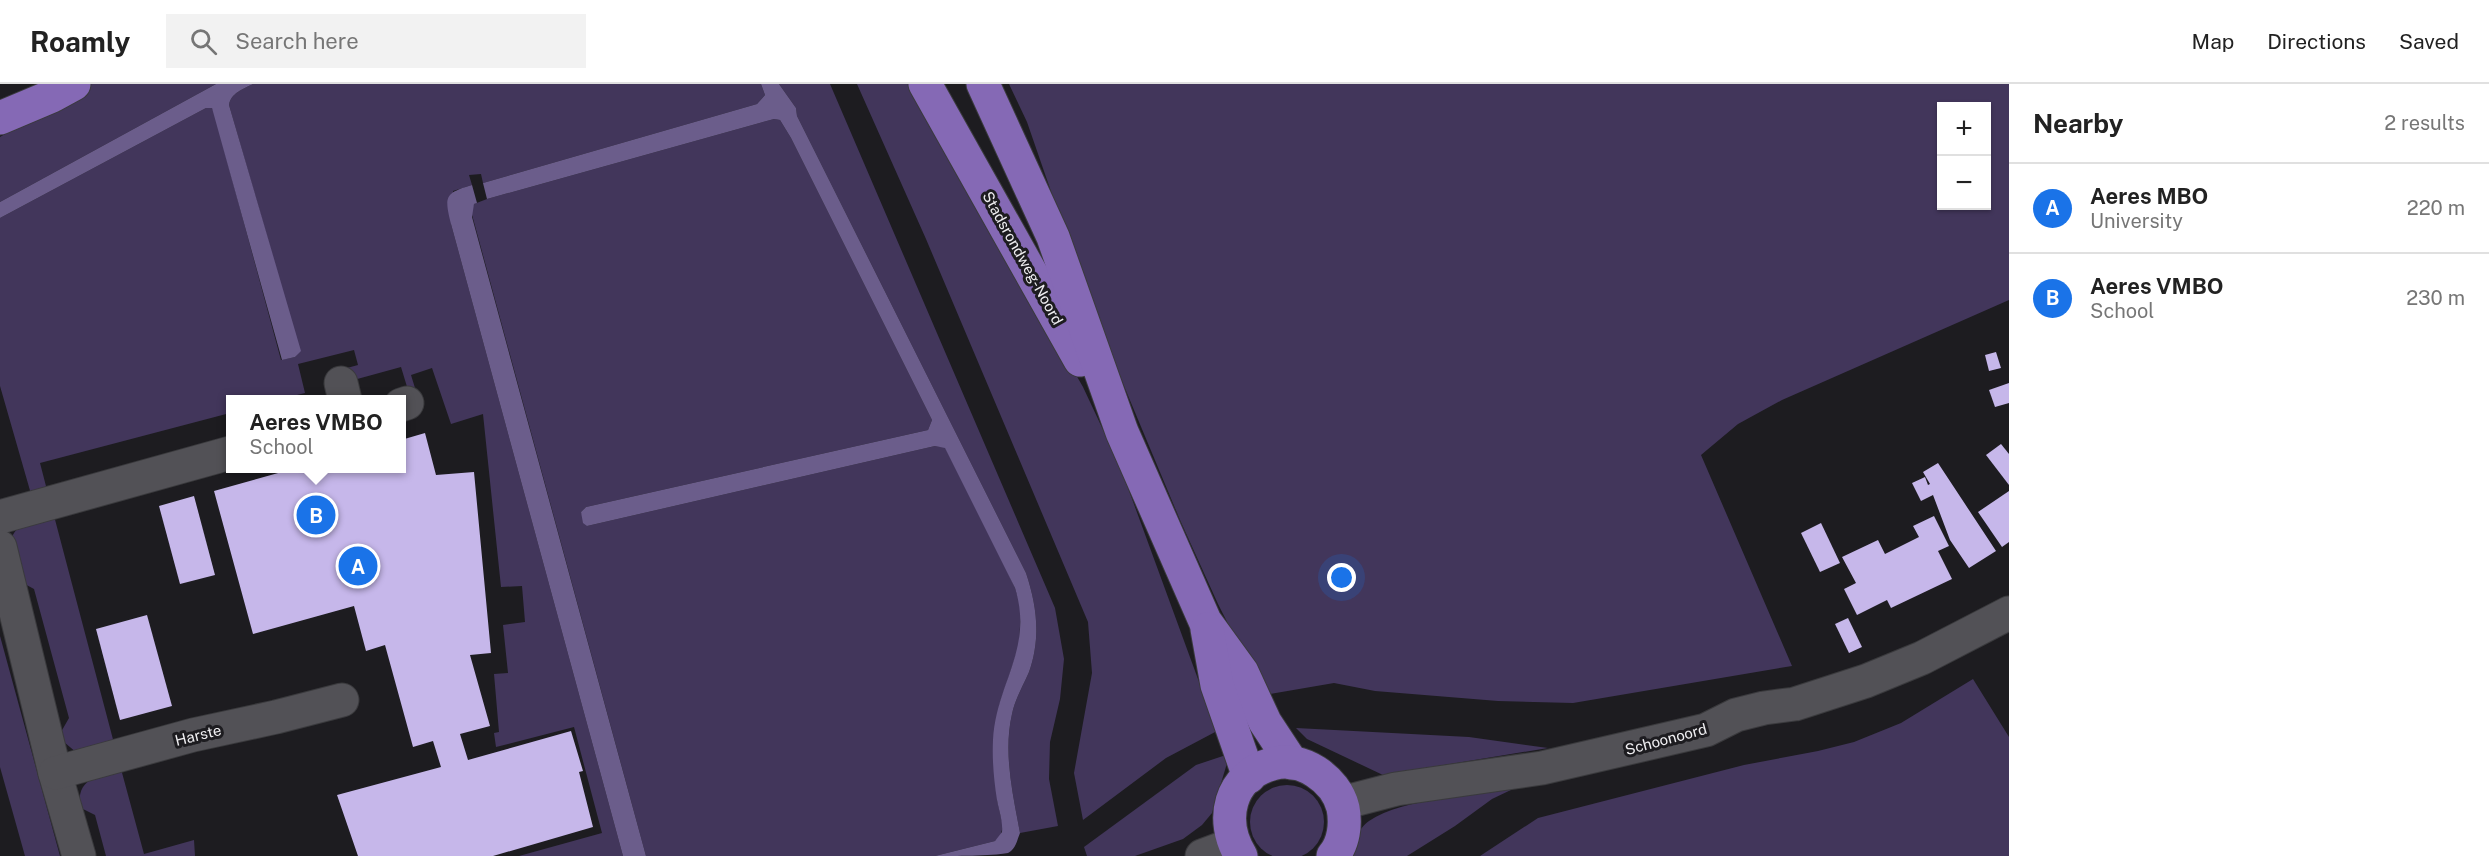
<!DOCTYPE html>
<meta charset="utf-8">
<style>
body{margin:0;font-family:"Public Sans",sans-serif;background:#f2f2f2;color:#222}
.controls{position:absolute;right:18px;top:18px;display:grid;overflow:hidden;border-radius:0px;box-shadow:0 2px 4px #0004}
.controls button{width:54px;height:54px;display:grid;place-items:center;padding:0;border:0;border-bottom:2px solid #e0e0e0;background:#fff;color:#222;font:30px sans-serif}
.you{position:absolute;left:1342px;top:494px;width:21px;height:21px;margin:-15px;border:4px solid #fff;border-radius:50%;background:#1a73e8;box-shadow:0 0 0 9px #1a73e833}
.badge{display:grid;place-items:center;width:39px;height:39px;border-radius:50%;background:#1a73e8;color:#fff;font-size:20px;font-weight:700}
.pin{position:absolute;translate:-50% -50%;border:3px solid #fff;box-shadow:0 2px 6px #0006}
.popup{position:absolute;left:226px;top:311px;width:180px;height:78px;box-sizing:border-box;display:grid;place-content:center;border-radius:0px;background:#fff;filter:drop-shadow(0 2px 4px #0005);font-size:20px;white-space:nowrap;color:#767676}
.popup b{font-size:22px;color:#222}
.popup::after{content:'';position:absolute;left:50%;top:100%;margin-left:-12px;border:12px solid transparent;border-top-color:#fff}
.list{margin:0;padding:0;list-style:none}
h2{display:flex;justify-content:space-between;align-items:center;height:78px;margin:0;padding:0 24px;font-size:26px}
h2 small{font-size:20px;font-weight:400;color:#767676}
.list li{display:grid;grid-template-columns:39px 1fr auto;gap:18px;align-items:center;box-sizing:border-box;height:90px;padding:0 24px;border-top:2px solid #e0e0e0}
.list b{display:block;font-size:22px;white-space:nowrap}
.list p{margin:0;font-size:20px;white-space:nowrap;color:#767676}
.list em{font-size:20px;font-style:normal;color:#767676}
.icon{flex:none;width:33px;height:33px;fill:none;stroke:currentColor;stroke-width:2;stroke-linecap:round;stroke-linejoin:round}
.map{position:relative;flex:none;width:2009px;height:772px;overflow:hidden}
header{display:flex;align-items:center;gap:36px;box-sizing:border-box;height:84px;padding:0 30px;background:#fff;border-bottom:2px solid #e0e0e0}
header strong{font-size:28px}
nav{display:flex;gap:33px;margin-inline-start:auto;font-size:21px}
.search{width:420px;height:54px;background:#f2f2f2;display:flex;align-items:center;gap:15px;box-sizing:border-box;padding:0 21px;border-radius:0px;color:#767676;font-size:22px}
main{display:flex}
aside{flex:1;background:#fff}
.map>svg:first-child{display:block}
.green{fill:#42365b;fill-rule:evenodd}
.water{fill:#6b5d8b}
.building{fill:#c6b7ea}
.lines{fill:none;stroke-linecap:round;stroke-linejoin:round}
.minor-casing{stroke:#3a3a3d;stroke-width:35}
.major-casing{stroke:#3a3a3d;stroke-width:35}
.minor{stroke:#525156;stroke-width:33}
.major{stroke:#8569b5;stroke-width:33}
.labels{text-anchor:middle;dominant-baseline:central;stroke-width:6;stroke-linejoin:round;paint-order:stroke}
.street-label{font-size:15px;fill:#efeef1;stroke:#1d1c20}
</style>
<header>
<strong>Roamly</strong>
<div class="search"><svg class="icon" aria-label="search" viewBox="0 0 24 24"><circle cx="10" cy="10" r="6"/><path d="M15 15l6 6"/></svg>Search here</div>
<nav><a>Map</a><a>Directions</a><a>Saved</a></nav>
</header>
<main>
<div class="map">
<svg width="2009" height="772" viewBox="0 0 2009 772">
<rect width="100%" height="100%" fill="#1d1c20"/>
<g class="green">
<polygon points="87,0 216,0 0,118 0,53"/>
<path d="M 253,0 L 761,0 L 765,11 L 757,20 L 483,99 L 481,90 L 469,91 L 472,101 L 453,107 L 451,140 L 623,772 L 519,772 L 602,749 L 574,643 L 496,663 L 494,649 L 499,648 L 494,590 L 508,589 L 503,541 L 525,538 L 522,502 L 501,503 L 483,330 L 451,340 L 432,284 L 411,291 L 415,304 L 408,306 L 401,283 L 350,297 L 347,284 L 358,281 L 354,266 L 298,280 L 305,309 L 281,315 L 230,316 L 230,329 L 40,379 L 47,406 L 31,410 L 0,302 L 0,134 L 206,24 L 212,24 L 214,28 L 281,276 L 295,273 L 300,267 L 229,21 C 231,9 243,5 253,0 Z"/>
<path d="M 779,0 L 830,0 L 1055,524 L 1064,575 L 1060,615 L 1050,658 L 1049,695 L 1058,742 L 1020,749 C 1013,711 1003,669 1012,630 C 1015,615 1023,602 1029,588 C 1041,554 1037,522 1026,489 L 797,32 L 796,24 Z"/>
<polygon points="857,0 909,0 1083,303 1120,382 1217,647 1166,674 1083,736 1074,689 1092,589 1088,538 926,155"/>
<path d="M 1009,0 L 2009,0 L 2009,216 L 1782,316 L 1738,340 L 1701,371 L 1792,582 L 1573,619 L 1498,617 L 1375,607 L 1334,599 L 1264,611 L 1218,520 L 1180,436 L 1091,223 L 1027,38 ZM 1942,22 L 1986,22 L 1986,122 L 1942,122 Z"/>
<polygon points="774,35 780,36 791,54 932,336 928,346 586,423 581,428 587,442 935,362 945,363 994,458 1015,504 1021,523 1019,562 999,622 997,716 1003,742 1000,753 995,757 935,772 646,772 471,127 474,120 487,115"/>
<path d="M 53,428 L 115,663 L 77,669 L 64,658 L 61,648 L 69,634 L 34,505 L 21,498 L 11,457 C 15,438 36,435 53,428 Z"/>
<polygon points="0,552 60,772 25,772 0,683"/>
<polygon points="1973,595 2009,653 2009,772 1480,772 1538,734 1744,681 1818,667 1854,658 1901,639"/>
<polygon points="1296,644 1469,653 1548,664 1383,691 1307,655"/>
<polygon points="1226,671 1228,676 1212,729 1202,741 1183,755 1135,772 1087,772 1084,763 1196,681"/>
<path d="M 121,685 L 144,770 L 194,756 L 195,772 L 106,772 L 95,731 L 81,724 C 74,695 100,691 121,685 Z"/>
<circle cx="1287" cy="738" r="37"/>
<path d="M 1515,704 L 1492,715 L 1455,742 L 1407,772 L 1348,772 C 1350,761 1360,743 1369,737 C 1405,713 1473,713 1515,704 Z"/>
</g>
<g class="water">
<path d="M 216,0 L 253,0 C 243,5 231,9 229,21 L 301,267 L 295,273 L 282,276 L 212,24 L 206,24 L 0,134 L 0,118 Z"/>
<path d="M 761,0 L 779,0 L 796,24 L 797,32 L 1026,489 C 1037,522 1041,554 1029,588 C 1023,602 1015,615 1012,630 C 1003,669 1013,711 1020,749 C 1017,756 1016,765 1008,769 C 991,772 954,772 935,772 L 995,757 L 1002,748 C 1003,737 999,727 997,716 C 994,697 992,676 993,656 C 996,599 1034,565 1015,504 L 945,364 L 935,362 L 587,442 L 583,439 L 581,428 L 586,423 L 928,346 L 932,336 L 791,54 L 780,36 L 774,35 L 487,115 L 483,99 L 757,20 L 765,11 Z"/>
<path d="M 472,101 L 477,119 L 474,120 L 472,133 L 646,772 L 623,772 L 451,140 C 444,112 445,109 472,101 Z"/>
</g>
<g class="building">
<polygon points="1996,268 2001,284 1989,287 1985,271"/>
<polygon points="2009,299 2009,319 1995,323 1989,306"/>
<polygon points="425,349 436,391 474,388 491,569 470,571 490,642 460,650 468,676 571,647 583,687 579,688 593,743 493,772 358,772 337,711 441,683 433,657 413,663 385,561 366,567 354,522 253,550 214,407 296,384 401,384 401,356"/>
<polygon points="2001,360 2009,370 2009,401 1986,371"/>
<polygon points="1938,379 1996,467 1969,484 1950,456 1933,411 1921,417 1912,399 1925,393 1928,401 1930,400 1923,388"/>
<polygon points="2009,407 2009,458 2002,463 1978,428"/>
<polygon points="194,412 215,491 180,500 159,422"/>
<polygon points="1934,432 1949,462 1938,467 1952,495 1891,524 1887,516 1857,531 1844,505 1856,499 1842,473 1878,456 1885,470 1919,453 1913,442"/>
<polygon points="1821,439 1840,479 1820,488 1801,449"/>
<polygon points="147,531 172,622 120,636 96,545"/>
<polygon points="1848,534 1862,563 1849,569 1835,540"/>
</g>
<g class="lines">
<g class="minor-casing">
<g id="minor">
<polyline points="341,299 345,316"/>
<polyline points="401,321 407,319"/>
<polyline points="0,433 230,369"/>
<polyline points="0,463 55,689 79,772"/>
<polyline points="55,689 193,651 276,633 342,616"/>
<polyline points="1342,719 1396,705 1542,684 1706,646 1736,631 1764,624 1795,620 1866,597 1922,574 2009,529"/>
<polyline points="1202,772 1234,760"/>
</g>
</g>
<g class="major-casing">
<g id="major">
<polyline points="925,0 1080,276"/>
<polyline points="983,0 1053,153 1122,348 1205,537 1242,588 1265,638 1292,679"/>
<polyline points="0,34 52,12 74,0"/>
<polyline points="1207,545 1217,601 1249,693"/>
<path d="M 1241,772 C 1219,736 1229,692 1272,680 C 1301,671 1336,695 1343,724 C 1346,740 1344,759 1333,772"/>
</g>
</g>
<use href="#minor" class="minor"/>
<use href="#major" class="major"/>
</g>
<g class="labels">
<g class="street-label">
<text transform="translate(1023 174) rotate(61)">Stadsrondweg-Noord</text>
<text transform="translate(198 651) rotate(-14)">Harste</text>
<text transform="translate(1666 655) rotate(-15)">Schoonoord</text>
</g>
</g>
</svg>
<div class="controls">
<button>+</button>
<button>−</button>
</div>
<div class="you"></div>
<div class="pin badge" style="left:358px;top:482px">A</div>
<div class="pin badge" style="left:316px;top:431px">B</div>
<div class="popup"><b>Aeres VMBO</b>School</div>
</div>
<aside>
<h2>Nearby<small>2 results</small></h2>
<ul class="list">
<li><span class="badge">A</span><div><b>Aeres MBO</b><p>University</p></div><em>220 m</em></li>
<li><span class="badge">B</span><div><b>Aeres VMBO</b><p>School</p></div><em>230 m</em></li>
</ul>
</aside>
</main>
